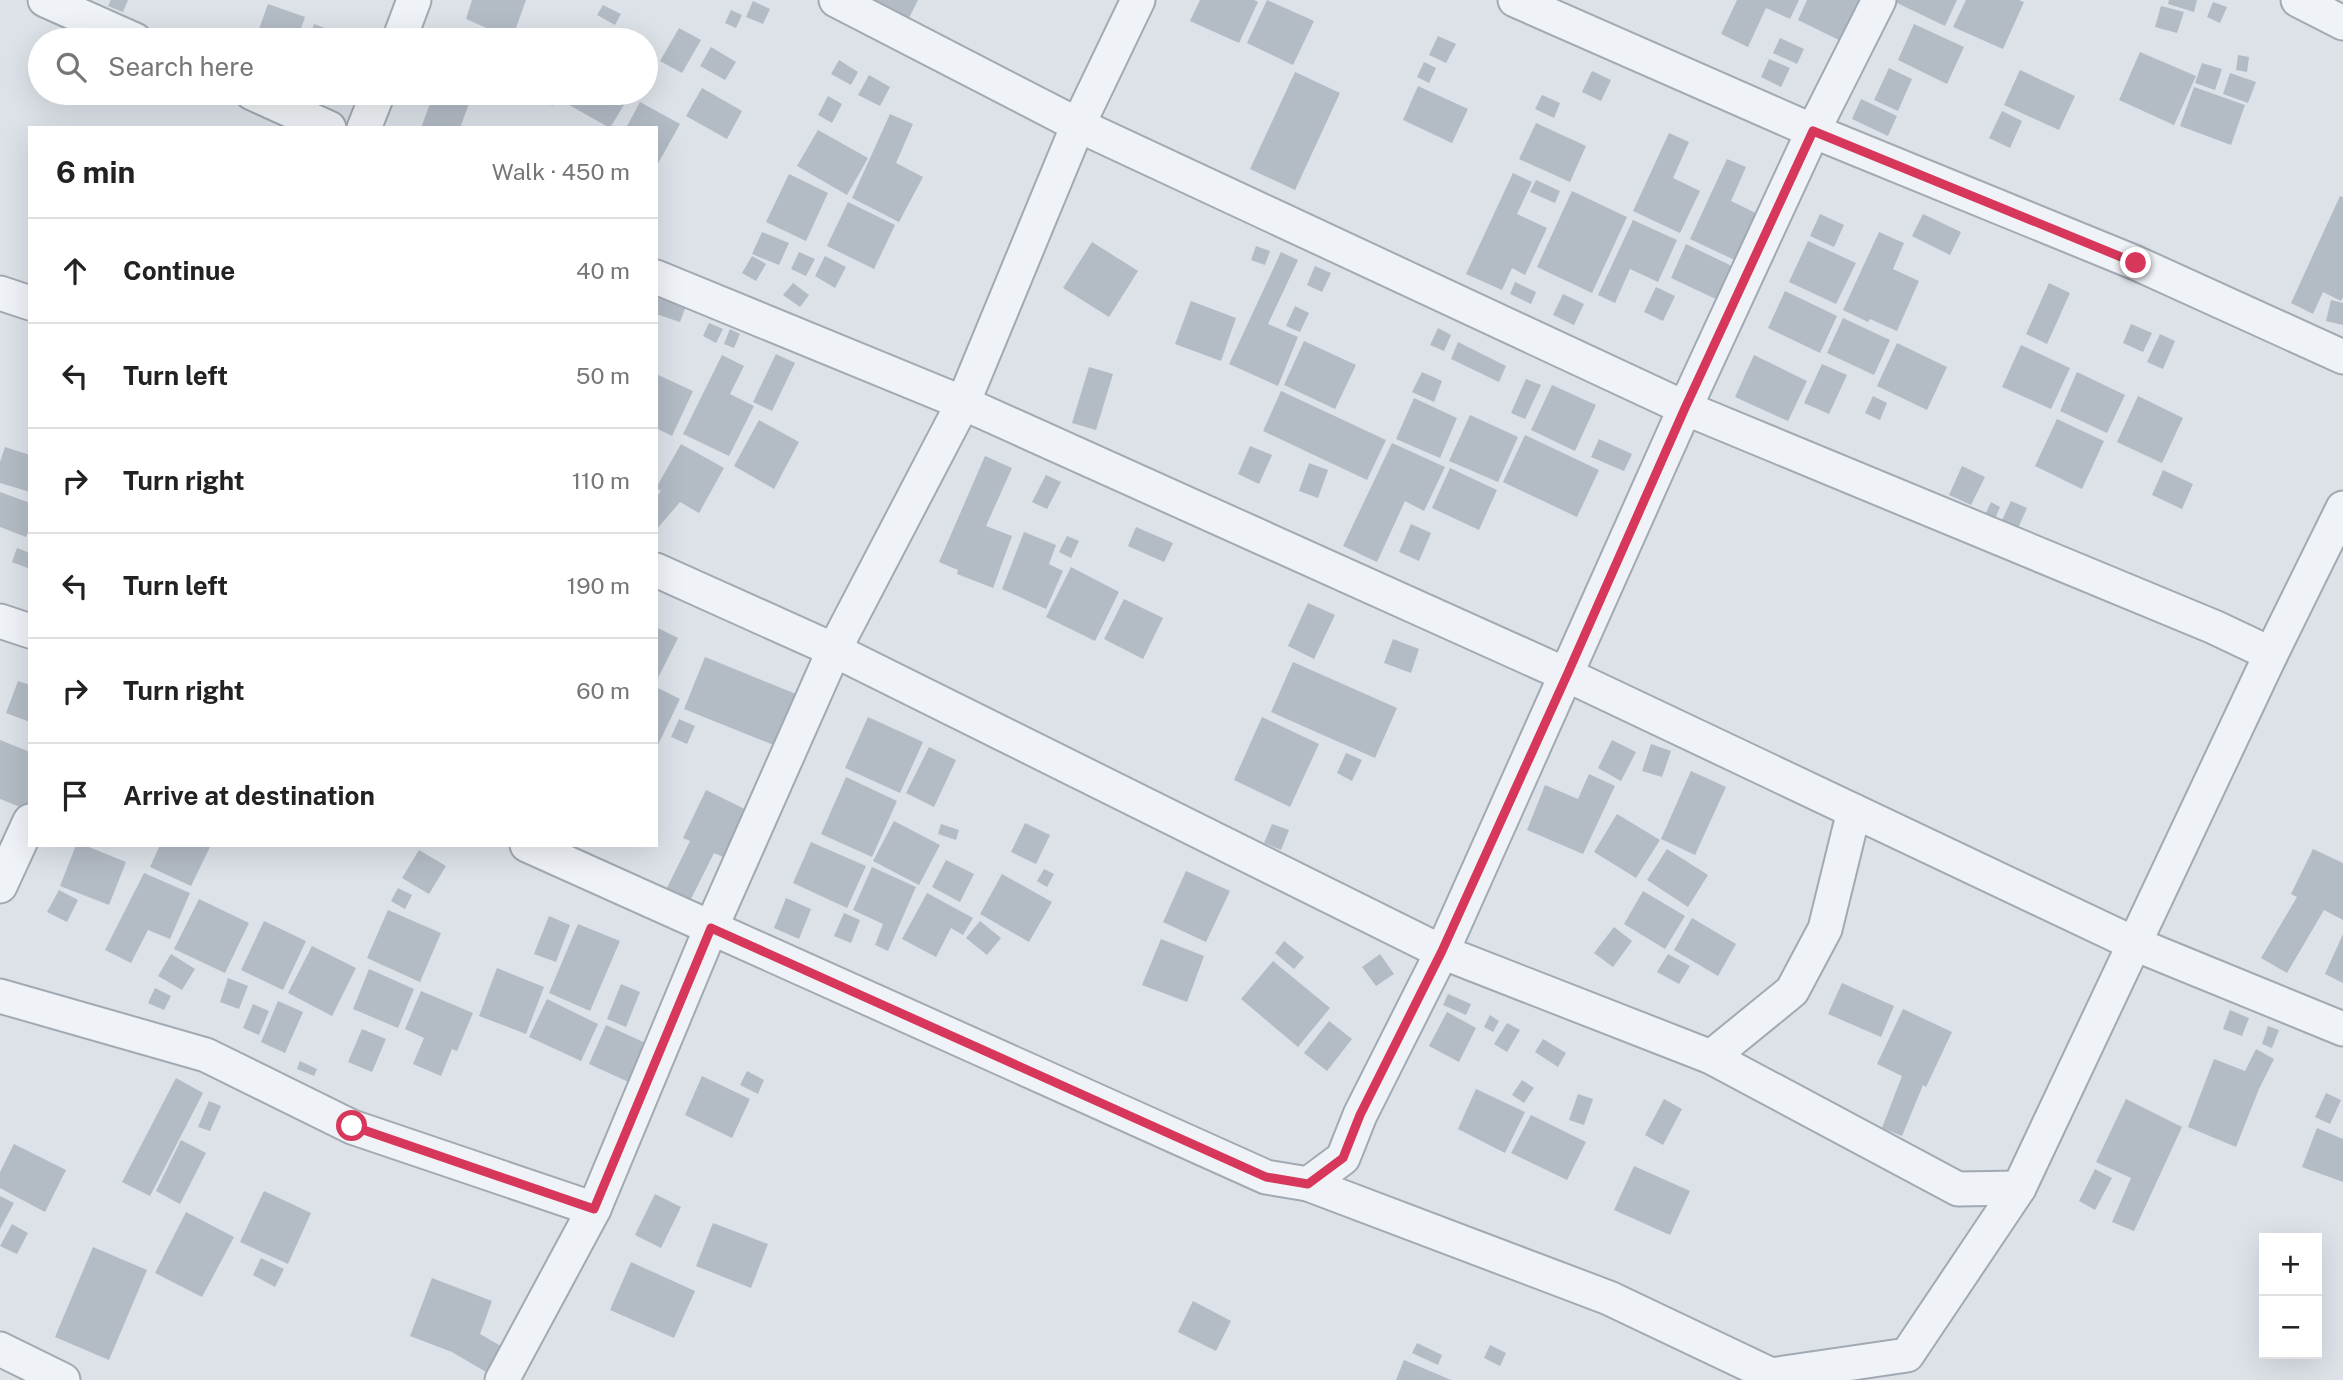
<!DOCTYPE html>
<meta charset="utf-8">
<style>
body{margin:0;font-family:"Public Sans",sans-serif;background:#f6f6f6;color:#222}
.controls{position:absolute;right:21px;bottom:21px;display:grid;overflow:hidden;border-radius:0px;box-shadow:0 7px 28px #0002}
.controls button{width:63px;height:63px;display:grid;place-items:center;padding:0;border:0;border-bottom:2px solid #e0e0e0;background:#fff;color:#222;font:35px sans-serif}
.stop{position:absolute;width:21px;height:21px;margin:-16px;border:5px solid #d7375a;border-radius:50%;background:#fff}
.stop.end{background:#d7375a;border-color:#fff;box-shadow:0 2px 7px #0008}
.list{margin:0;padding:0;list-style:none}
h2{display:flex;justify-content:space-between;align-items:center;height:91px;margin:0;padding:0 28px;font-size:30px}
h2 small{font-size:23px;font-weight:400;color:#767676}
.list li{display:grid;grid-template-columns:46px 1fr auto;gap:21px;align-items:center;box-sizing:border-box;height:105px;padding:0 28px;border-top:2px solid #e0e0e0}
.list b{display:block;font-size:26px;white-space:nowrap}
.list em{font-size:23px;font-style:normal;color:#767676}
.icon{flex:none;width:38px;height:38px;fill:none;stroke:currentColor;stroke-width:2;stroke-linecap:round;stroke-linejoin:round}
.map{position:relative;flex:none;width:2343px;height:1380px;overflow:hidden}
.search{position:absolute;background:#fff;box-shadow:0 7px 28px #0002;left:28px;top:28px;width:630px;height:77px;display:flex;align-items:center;gap:18px;box-sizing:border-box;padding:0 24px;border-radius:38px;color:#767676;font-size:26px}
.panel{position:absolute;background:#fff;box-shadow:0 7px 28px #0002;left:28px;top:126px;width:630px;height:721px;border-radius:0px}
.map>svg:first-child{display:block}
.building{fill:#b3bbc5}
.lines{fill:none;stroke-linecap:round;stroke-linejoin:round}
.street-casing{stroke:#a1a9b2;stroke-width:37}
.street{stroke:#eff2f6;stroke-width:33}
.route{stroke:#d7375a;stroke-width:9}
</style>
<div class="map">
<svg width="2343" height="1380" viewBox="0 0 2343 1380">
<rect width="100%" height="100%" fill="#dce2e8"/>
<g class="building">
<polygon points="111,0 128,0 123,12 108,6"/>
<polygon points="472,0 526,0 512,39 466,19"/>
<polygon points="867,0 918,0 907,22"/>
<polygon points="1200,0 1254,0 1258,2 1239,43 1190,21"/>
<polygon points="1267,0 1314,21 1293,65 1247,43"/>
<polygon points="1737,0 1799,0 1790,19 1766,8 1748,47 1721,34"/>
<polygon points="1807,0 1862,0 1843,42 1798,20"/>
<polygon points="1896,0 1957,0 1945,26 1895,2"/>
<polygon points="1966,0 2019,0 2024,2 2003,49 1953,27"/>
<polygon points="2169,0 2197,0 2194,12 2168,4"/>
<polygon points="753,1 770,9 763,24 746,17"/>
<polygon points="2213,2 2227,7 2220,23 2207,17"/>
<polygon points="268,4 305,17 297,40 255,40"/>
<polygon points="603,5 621,14 615,25 597,15"/>
<polygon points="2161,6 2184,12 2177,33 2155,27"/>
<polygon points="731,10 742,15 736,28 725,23"/>
<polygon points="314,24 336,32 333,40 308,40"/>
<polygon points="1914,24 1964,47 1947,84 1898,60"/>
<polygon points="603,28 625,40 596,40"/>
<polygon points="679,28 701,40 682,73 660,61"/>
<polygon points="1438,36 1456,44 1446,63 1429,55"/>
<polygon points="1780,38 1804,49 1797,64 1773,53"/>
<polygon points="711,47 736,62 725,80 700,66"/>
<polygon points="2140,52 2196,76 2174,125 2119,100"/>
<polygon points="2238,55 2249,57 2247,72 2236,70"/>
<polygon points="1769,59 1790,68 1781,87 1761,77"/>
<polygon points="839,60 858,72 851,85 831,74"/>
<polygon points="1424,62 1436,68 1429,83 1417,77"/>
<polygon points="2202,63 2222,69 2215,90 2195,83"/>
<polygon points="1889,68 1912,79 1898,111 1874,100"/>
<polygon points="2020,70 2075,96 2059,130 2004,105"/>
<polygon points="1592,71 1611,80 1601,101 1582,92"/>
<polygon points="1295,72 1340,93 1295,190 1250,169"/>
<polygon points="2230,73 2256,82 2248,103 2223,94"/>
<polygon points="869,75 890,87 880,106 858,95"/>
<polygon points="1418,86 1468,109 1452,143 1403,120"/>
<polygon points="2194,87 2245,105 2231,145 2180,126"/>
<polygon points="702,88 742,111 727,139 686,116"/>
<polygon points="434,93 473,93 460,128 421,128"/>
<polygon points="519,93 557,93 553,106"/>
<polygon points="566,93 618,93 628,98 610,128 562,101"/>
<polygon points="1542,95 1560,103 1554,118 1535,109"/>
<polygon points="828,96 842,104 832,123 818,115"/>
<polygon points="1861,99 1897,116 1888,136 1852,119"/>
<polygon points="640,102 680,124 656,167 656,128 626,128"/>
<polygon points="2002,111 2022,121 2010,148 1989,138"/>
<polygon points="890,114 913,124 896,163 923,177 899,222 852,198"/>
<polygon points="1536,123 1586,146 1570,182 1519,159"/>
<polygon points="818,130 868,158 847,195 797,166"/>
<polygon points="1669,133 1689,142 1673,178 1700,191 1680,233 1633,211"/>
<polygon points="1727,159 1746,167 1731,201 1764,217 1743,264 1690,239"/>
<polygon points="1513,173 1532,182 1517,214 1547,228 1525,275 1512,268 1502,290 1466,274"/>
<polygon points="789,174 828,193 806,241 766,222"/>
<polygon points="1536,180 1560,191 1555,203 1530,192"/>
<polygon points="1572,191 1627,217 1592,293 1537,267"/>
<polygon points="2340,196 2343,197 2343,297 2341,301 2323,292 2313,314 2291,303"/>
<polygon points="848,202 895,225 874,269 827,246"/>
<polygon points="1820,214 1844,225 1834,247 1810,236"/>
<polygon points="1923,214 1961,232 1950,255 1912,236"/>
<polygon points="1633,220 1677,240 1658,282 1630,269 1615,303 1598,295"/>
<polygon points="762,232 789,243 779,265 752,254"/>
<polygon points="1879,232 1904,243 1893,269 1919,281 1897,331 1870,319 1868,322 1843,310"/>
<polygon points="1808,241 1856,263 1836,304 1789,282"/>
<polygon points="1092,242 1138,271 1109,317 1063,288"/>
<polygon points="1686,244 1736,268 1720,301 1671,278"/>
<polygon points="1256,246 1270,251 1265,265 1251,260"/>
<polygon points="799,252 815,259 806,276 791,269"/>
<polygon points="1281,252 1298,260 1268,324 1298,337 1278,386 1229,364"/>
<polygon points="752,256 766,264 756,281 742,273"/>
<polygon points="825,256 846,267 835,288 815,276"/>
<polygon points="1315,266 1331,273 1322,292 1307,285"/>
<polygon points="1515,282 1536,292 1531,304 1510,294"/>
<polygon points="793,283 809,295 800,307 783,295"/>
<polygon points="2049,283 2070,293 2047,344 2026,334"/>
<polygon points="1656,287 1675,296 1663,321 1644,312"/>
<polygon points="1785,291 1837,316 1820,353 1768,328"/>
<polygon points="1563,294 1584,304 1574,325 1553,315"/>
<polygon points="656,297 686,306 680,322 656,314"/>
<polygon points="2331,300 2343,303 2343,325 2326,321"/>
<polygon points="1191,301 1236,318 1221,361 1175,344"/>
<polygon points="1295,306 1309,313 1300,332 1286,326"/>
<polygon points="1843,318 1890,340 1874,375 1827,353"/>
<polygon points="709,323 723,329 716,343 703,336"/>
<polygon points="2131,324 2152,333 2143,352 2123,343"/>
<polygon points="1438,328 1451,335 1444,351 1430,345"/>
<polygon points="730,329 740,334 734,348 724,344"/>
<polygon points="2160,334 2175,341 2163,369 2147,362"/>
<polygon points="1304,341 1356,365 1335,409 1284,385"/>
<polygon points="1458,342 1506,366 1499,382 1451,359"/>
<polygon points="1897,343 1947,367 1927,410 1877,386"/>
<polygon points="2021,345 2070,368 2051,409 2002,387"/>
<polygon points="776,354 795,363 772,411 753,402"/>
<polygon points="722,355 744,366 730,394 754,406 729,456 683,434"/>
<polygon points="1754,355 1807,381 1788,421 1735,397"/>
<polygon points="1822,364 1847,375 1829,414 1804,403"/>
<polygon points="1089,367 1113,374 1096,430 1072,423"/>
<polygon points="1422,372 1442,381 1434,402 1412,392"/>
<polygon points="2077,372 2125,395 2107,433 2060,411"/>
<polygon points="656,374 693,391 672,436 656,428"/>
<polygon points="1526,379 1541,385 1525,419 1511,413"/>
<polygon points="1552,385 1596,405 1575,451 1531,430"/>
<polygon points="1281,391 1386,440 1367,480 1263,431"/>
<polygon points="1873,396 1887,403 1880,420 1865,413"/>
<polygon points="2138,396 2183,418 2162,463 2117,442"/>
<polygon points="1414,398 1457,418 1440,458 1396,439"/>
<polygon points="1470,415 1518,437 1498,482 1449,461"/>
<polygon points="2057,419 2104,441 2082,489 2035,466"/>
<polygon points="759,420 799,442 774,489 734,466"/>
<polygon points="1525,435 1599,470 1577,517 1503,482"/>
<polygon points="1599,439 1632,454 1624,471 1591,457"/>
<polygon points="1392,443 1445,467 1424,511 1405,501 1377,562 1343,546"/>
<polygon points="681,444 724,468 699,513 680,502 656,530 656,497 661,491 656,488"/>
<polygon points="1250,446 1272,455 1259,484 1238,474"/>
<polygon points="5,447 30,455 30,492 0,483 0,462"/>
<polygon points="985,456 1012,468 986,526 1012,536 993,588 957,574 958,570 939,562"/>
<polygon points="1309,463 1328,470 1318,498 1299,491"/>
<polygon points="1962,466 1985,477 1971,505 1949,495"/>
<polygon points="1450,468 1497,490 1479,530 1432,508"/>
<polygon points="2163,470 2193,484 2182,509 2152,495"/>
<polygon points="1046,475 1061,482 1047,509 1032,502"/>
<polygon points="0,492 30,503 30,527 26,537 0,527"/>
<polygon points="2011,501 2027,508 2018,528 2002,520"/>
<polygon points="1991,502 2000,507 1994,521 1984,517"/>
<polygon points="1411,524 1431,533 1419,561 1399,552"/>
<polygon points="1136,527 1173,543 1164,562 1128,546"/>
<polygon points="1024,532 1056,545 1049,564 1063,571 1046,609 1002,589"/>
<polygon points="1067,536 1079,541 1071,558 1059,552"/>
<polygon points="17,548 30,553 30,569 12,562"/>
<polygon points="1071,567 1119,592 1095,641 1046,617"/>
<polygon points="1124,599 1163,618 1143,659 1104,639"/>
<polygon points="1308,603 1335,615 1314,659 1288,646"/>
<polygon points="656,627 678,638 656,682"/>
<polygon points="1393,639 1419,649 1411,673 1384,663"/>
<polygon points="705,657 801,696 781,748 684,709"/>
<polygon points="1293,662 1397,708 1375,758 1271,712"/>
<polygon points="18,681 30,685 30,722 6,713"/>
<polygon points="656,687 680,699 656,749"/>
<polygon points="868,717 923,742 900,793 845,768"/>
<polygon points="1262,717 1319,744 1290,807 1234,780"/>
<polygon points="679,719 695,726 687,744 671,737"/>
<polygon points="0,740 30,752 30,804 28,810 0,799"/>
<polygon points="1612,740 1636,752 1621,781 1598,768"/>
<polygon points="1651,744 1671,751 1662,777 1642,771"/>
<polygon points="929,747 956,760 934,807 906,793"/>
<polygon points="1346,753 1362,760 1352,781 1337,773"/>
<polygon points="1691,771 1726,787 1695,855 1661,839"/>
<polygon points="1589,774 1615,786 1583,854 1527,830 1545,785 1578,799"/>
<polygon points="846,777 897,801 872,857 821,834"/>
<polygon points="706,790 755,814 732,861 714,853 687,907 663,896 690,841 683,838"/>
<polygon points="1617,814 1660,840 1636,878 1594,852"/>
<polygon points="894,821 940,845 919,885 873,861"/>
<polygon points="1025,823 1050,835 1036,864 1011,852"/>
<polygon points="941,824 959,830 956,840 938,834"/>
<polygon points="1272,824 1289,830 1281,850 1264,843"/>
<polygon points="811,842 866,866 847,908 793,883"/>
<polygon points="76,845 84,845 126,862 109,905 60,886"/>
<polygon points="160,845 211,845 191,886 150,867"/>
<polygon points="1667,849 1708,875 1688,907 1647,880"/>
<polygon points="2313,849 2343,863 2343,920 2324,910 2287,973 2261,958 2297,897 2291,894"/>
<polygon points="419,850 446,866 429,894 402,878"/>
<polygon points="946,860 974,874 960,902 932,887"/>
<polygon points="872,867 916,887 888,951 875,945 883,924 853,910"/>
<polygon points="1044,869 1054,874 1047,887 1037,881"/>
<polygon points="1186,871 1230,891 1206,942 1163,922"/>
<polygon points="144,873 190,893 170,939 148,930 131,963 105,950"/>
<polygon points="1002,874 1052,902 1029,942 980,914"/>
<polygon points="398,888 412,895 405,909 391,901"/>
<polygon points="59,890 78,900 67,922 47,912"/>
<polygon points="1643,891 1685,916 1665,949 1624,924"/>
<polygon points="927,893 973,918 963,935 951,928 936,957 902,939"/>
<polygon points="786,898 811,909 799,939 774,928"/>
<polygon points="199,899 249,923 225,973 174,949"/>
<polygon points="388,910 441,933 420,982 367,958"/>
<polygon points="844,913 860,920 851,943 834,936"/>
<polygon points="549,916 570,925 556,962 534,954"/>
<polygon points="1692,918 1736,944 1718,976 1674,950"/>
<polygon points="264,921 306,941 283,990 241,970"/>
<polygon points="980,921 1001,938 987,955 966,938"/>
<polygon points="578,924 620,941 590,1011 549,993"/>
<polygon points="1614,927 1632,941 1613,967 1594,953"/>
<polygon points="2343,934 2343,983 2325,974"/>
<polygon points="1161,939 1204,956 1187,1002 1142,985"/>
<polygon points="1284,941 1304,957 1294,969 1275,953"/>
<polygon points="312,946 356,968 332,1016 288,993"/>
<polygon points="171,954 195,969 182,990 158,976"/>
<polygon points="1380,954 1394,974 1376,986 1362,967"/>
<polygon points="1668,954 1690,966 1679,984 1657,972"/>
<polygon points="1273,961 1330,1008 1298,1047 1241,999"/>
<polygon points="497,968 544,987 526,1034 479,1016"/>
<polygon points="369,969 414,989 398,1028 353,1009"/>
<polygon points="228,978 248,986 239,1009 220,1002"/>
<polygon points="1842,983 1894,1006 1881,1037 1828,1014"/>
<polygon points="621,984 640,992 626,1027 607,1019"/>
<polygon points="155,988 171,996 164,1010 148,1003"/>
<polygon points="421,991 473,1013 457,1051 452,1049 441,1076 413,1064 424,1038 405,1029"/>
<polygon points="1448,994 1471,1004 1466,1015 1443,1005"/>
<polygon points="547,999 598,1024 581,1061 529,1037"/>
<polygon points="278,1001 303,1012 285,1053 261,1042"/>
<polygon points="253,1004 269,1011 259,1035 243,1028"/>
<polygon points="1903,1009 1952,1032 1926,1087 1923,1085 1902,1136 1882,1128 1902,1076 1877,1064"/>
<polygon points="2230,1010 2249,1018 2242,1036 2223,1029"/>
<polygon points="1447,1012 1476,1028 1459,1062 1429,1046"/>
<polygon points="1490,1015 1499,1021 1493,1032 1484,1027"/>
<polygon points="1329,1021 1352,1039 1327,1071 1304,1053"/>
<polygon points="1507,1023 1520,1030 1507,1052 1494,1044"/>
<polygon points="606,1025 650,1045 633,1084 589,1064"/>
<polygon points="2268,1026 2279,1030 2272,1048 2262,1044"/>
<polygon points="362,1029 386,1039 372,1072 348,1062"/>
<polygon points="1543,1039 1566,1053 1558,1067 1535,1052"/>
<polygon points="2256,1049 2274,1059 2259,1089 2236,1147 2188,1127 2214,1059 2245,1071"/>
<polygon points="300,1061 317,1069 314,1076 297,1069"/>
<polygon points="747,1071 764,1080 758,1094 740,1085"/>
<polygon points="702,1076 750,1099 732,1138 685,1115"/>
<polygon points="176,1078 203,1093 150,1196 122,1182"/>
<polygon points="1522,1080 1534,1088 1524,1103 1512,1095"/>
<polygon points="1476,1089 1525,1112 1505,1153 1458,1129"/>
<polygon points="2326,1093 2341,1100 2330,1124 2315,1117"/>
<polygon points="1578,1094 1593,1099 1584,1125 1569,1120"/>
<polygon points="1664,1099 1682,1109 1663,1145 1645,1135"/>
<polygon points="2126,1099 2182,1127 2134,1231 2112,1222 2131,1178 2096,1162"/>
<polygon points="209,1101 221,1106 210,1131 198,1127"/>
<polygon points="1531,1115 1586,1142 1567,1180 1511,1153"/>
<polygon points="2317,1128 2343,1139 2343,1182 2302,1167"/>
<polygon points="181,1140 206,1153 180,1204 156,1191"/>
<polygon points="14,1144 66,1170 45,1212 0,1188 0,1172"/>
<polygon points="1634,1166 1690,1191 1670,1235 1614,1210"/>
<polygon points="2095,1169 2112,1178 2095,1210 2079,1201"/>
<polygon points="264,1191 311,1213 288,1264 240,1242"/>
<polygon points="655,1194 681,1207 661,1248 635,1235"/>
<polygon points="0,1196 14,1203 0,1229"/>
<polygon points="186,1212 234,1237 202,1297 155,1273"/>
<polygon points="713,1223 768,1244 751,1288 696,1266"/>
<polygon points="12,1224 28,1233 17,1254 0,1246"/>
<polygon points="93,1247 147,1270 109,1360 55,1337"/>
<polygon points="261,1258 284,1269 275,1287 253,1275"/>
<polygon points="631,1262 695,1291 674,1338 610,1310"/>
<polygon points="432,1278 492,1301 480,1334 513,1353 498,1379 452,1352 410,1336"/>
<polygon points="1193,1301 1231,1321 1216,1351 1178,1332"/>
<polygon points="1417,1343 1442,1355 1438,1365 1412,1353"/>
<polygon points="1490,1345 1506,1353 1500,1366 1484,1358"/>
<polygon points="1404,1360 1451,1380 1396,1380"/>
</g>
<g class="lines">
<g class="street-casing">
<g id="street">
<polyline points="45,0 135,40"/>
<polyline points="836,0 1078,125 1685,408 2214,627 2271,654"/>
<polyline points="1515,0 1813,131 2136,263 2343,357"/>
<polyline points="2298,0 2343,23"/>
<polyline points="399,40 414,0"/>
<polyline points="252,93 329,128"/>
<polyline points="364,128 378,93"/>
<polyline points="656,277 963,403 1567,675 2135,944 2343,1029"/>
<polyline points="0,293 30,303"/>
<polyline points="656,570 834,650 1442,952 1711,1057 1958,1189 2019,1188"/>
<polyline points="0,621 30,631"/>
<polyline points="527,845 1266,1177 1308,1184 1343,1158 1360,1115 1442,952 1685,408 1813,131 1879,0"/>
<polyline points="0,886 30,821"/>
<polyline points="0,996 206,1055 352,1127 594,1209"/>
<polyline points="1711,1057 1792,991 1825,929 1854,811"/>
<polyline points="1308,1184 1609,1298 1771,1375 1907,1355 2019,1188 2271,654 2343,508"/>
<polyline points="0,1349 63,1380"/>
<polyline points="502,1380 594,1209 711,928 834,650 963,403 1078,125 1138,0"/>
</g>
</g>
<use href="#street" class="street"/>
</g>
<g class="lines">
<polyline class="route" points="352,1126 594,1209 711,928 1266,1177 1308,1184 1343,1158 1360,1115 1442,951 1567,675 1685,408 1813,131 2136,263"/>
</g>
</svg>
<div class="controls">
<button>+</button>
<button>−</button>
</div>
<div class="stop" style="left:352px;top:1126px"></div>
<div class="stop end" style="left:2136px;top:263px"></div>
<div class="search"><svg class="icon" aria-label="search" viewBox="0 0 24 24"><circle cx="10" cy="10" r="6"/><path d="M15 15l6 6"/></svg>Search here</div>
<section class="panel">
<h2>6 min<small>Walk · 450 m</small></h2>
<ul class="list">
<li><svg class="icon" aria-label="ahead" viewBox="0 0 24 24"><path d="M12 20V5M6 11l6-6 6 6"/></svg><div><b>Continue</b></div><em>40 m</em></li>
<li><svg class="icon" aria-label="left" viewBox="0 0 24 24"><path d="M17 20v-9H6M10 6l-5 5 5 5"/></svg><div><b>Turn left</b></div><em>50 m</em></li>
<li><svg class="icon" aria-label="right" viewBox="0 0 24 24"><path d="M7 20v-9h11M14 6l5 5-5 5"/></svg><div><b>Turn right</b></div><em>110 m</em></li>
<li><svg class="icon" aria-label="left" viewBox="0 0 24 24"><path d="M17 20v-9H6M10 6l-5 5 5 5"/></svg><div><b>Turn left</b></div><em>190 m</em></li>
<li><svg class="icon" aria-label="right" viewBox="0 0 24 24"><path d="M7 20v-9h11M14 6l5 5-5 5"/></svg><div><b>Turn right</b></div><em>60 m</em></li>
<li><svg class="icon" aria-label="arrive" viewBox="0 0 24 24"><path d="M6 21V4h12l-3 4 3 4H6"/></svg><div><b>Arrive at destination</b></div></li>
</ul>
</section>
</div>
